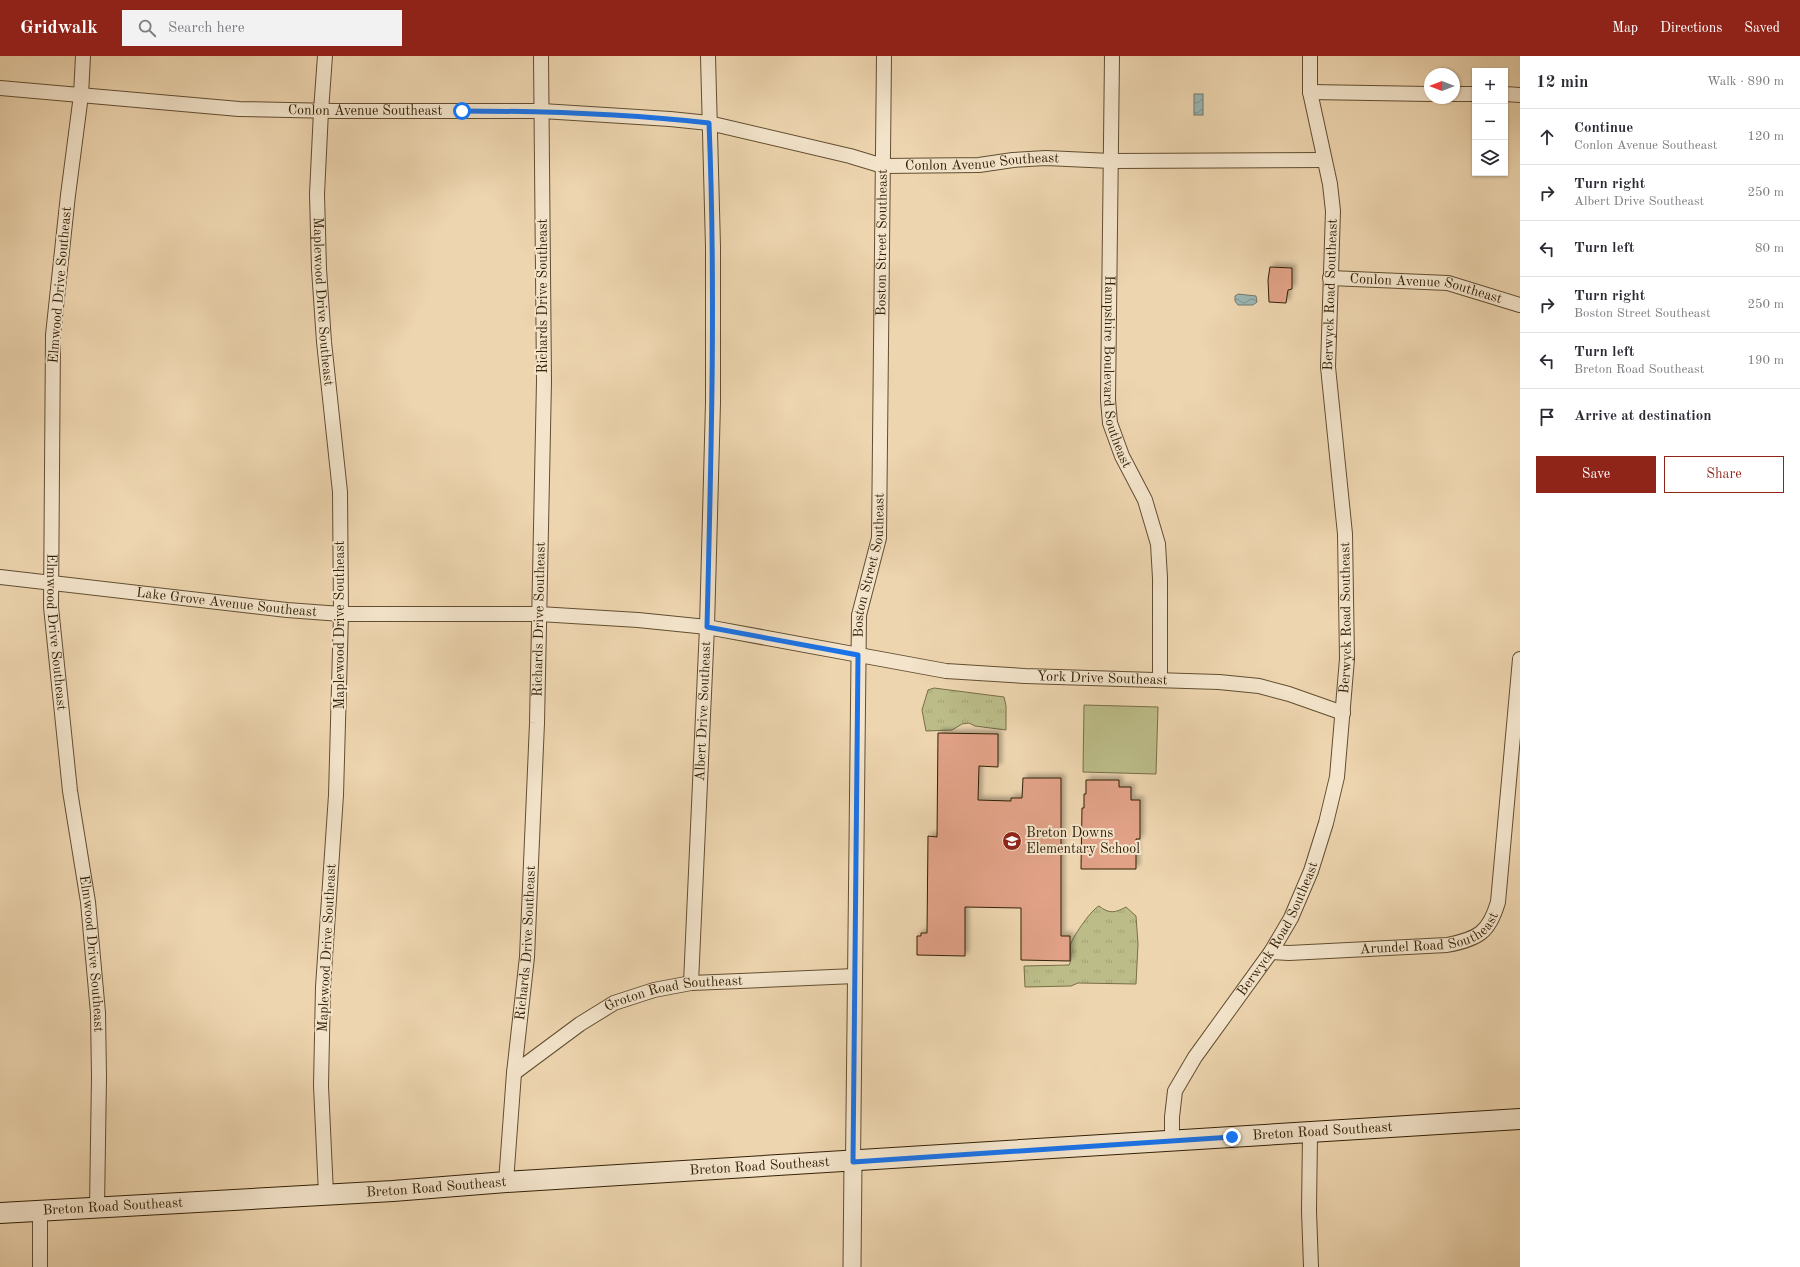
<!DOCTYPE html>
<meta charset="utf-8">
<style>
body{margin:0;font-family:"Old Standard TT",serif;background:#f2f2f3;color:#2b2b33}
.controls{position:absolute;right:12px;top:12px;display:grid;overflow:hidden;border-radius:0px;box-shadow:0 1px 3px #0004}
.controls button{width:36px;height:36px;display:grid;place-items:center;padding:0;border:0;border-bottom:1px solid #e1e1e2;background:#fff;color:#2b2b33;font:20px sans-serif}
.compass{position:absolute;left:1424px;top:12px;width:36px;height:36px;border-radius:50%;background:#fff;box-shadow:0 1px 3px #0004;rotate:270deg}
.stop{position:absolute;width:12px;height:12px;margin:-9px;border:3px solid #1a73e8;border-radius:50%;background:#fff}
.stop.end{background:#1a73e8;border-color:#fff;box-shadow:0 1px 4px #0008}
.list{margin:0;padding:0;list-style:none}
h2{display:flex;justify-content:space-between;align-items:center;height:52px;margin:0;padding:0 16px;font-size:17px}
h2 small{font-size:13px;font-weight:400;color:#7c7c81}
.list li{display:grid;grid-template-columns:26px 1fr auto;gap:12px;align-items:center;box-sizing:border-box;height:56px;padding:0 16px;border-top:1px solid #e1e1e2}
.list b{display:block;font-size:15px;white-space:nowrap}
.list p{margin:0;font-size:13px;white-space:nowrap;color:#7c7c81}
.list em{font-size:13px;font-style:normal;color:#7c7c81}
.actions{display:flex;gap:8px;padding:12px 16px}
.actions a{flex:1;padding:9px 0;border:1px solid #8f2418;border-radius:0px;text-align:center;font-size:14px;color:#8f2418}
.actions .main{background:#8f2418;color:#fff}
.icon{flex:none;width:22px;height:22px;fill:none;stroke:currentColor;stroke-width:2;stroke-linecap:round;stroke-linejoin:round}
.map{position:relative;flex:none;width:1520px;height:1211px;overflow:hidden}
header{display:flex;align-items:center;gap:24px;box-sizing:border-box;height:56px;padding:0 20px;background:#8f2418;color:#fff}
header strong{font-size:19px}
nav{display:flex;gap:22px;margin-inline-start:auto;font-size:14px}
.search{width:280px;height:36px;background:#f2f2f3;display:flex;align-items:center;gap:10px;box-sizing:border-box;padding:0 14px;border-radius:0px;color:#7c7c81;font-size:15px}
main{display:flex}
aside{flex:1;background:#fff}
.map>svg:first-child{display:block}
.grass{fill:url(#grass-tufts);stroke:#786e47}
.pitch{fill:#bbbc88;stroke:#786e47}
.water{fill:url(#water-waves);stroke:#727a6e}
.building{fill:#e0a186;stroke:#342106;filter:url(#shadow)}
.lines{fill:none;stroke-linecap:round;stroke-linejoin:round}
.minor-casing{stroke:#624e30;stroke-width:16}
.tertiary-casing{stroke:#624e30;stroke-width:19}
.secondary-casing{stroke:#342106;stroke-width:22}
.minor{stroke:#f3e4cb;stroke-width:14}
.tertiary{stroke:#f3e4cb;stroke-width:17}
.secondary{stroke:#f3e4cb;stroke-width:20}
.route{stroke:#1a73e8;stroke-width:5}
.labels{text-anchor:middle;dominant-baseline:central;stroke-width:4;stroke-linejoin:round;paint-order:stroke}
.street-label{font-size:14px;fill:#342106;stroke:#f3e4cb}
.poi-label{font-size:14px;fill:#342106;stroke:#f3e4cb;text-anchor:start}
</style>
<header>
<strong>Gridwalk</strong>
<div class="search"><svg class="icon" aria-label="search" viewBox="0 0 24 24"><circle cx="10" cy="10" r="6"/><path d="M15 15l6 6"/></svg>Search here</div>
<nav><a>Map</a><a>Directions</a><a>Saved</a></nav>
</header>
<main>
<div class="map">
<svg width="1520" height="1211" viewBox="0 0 1520 1211">
<defs>
<pattern id="grass-tufts" width="24" height="20" patternUnits="userSpaceOnUse"><rect width="24" height="20" fill="#bbbc88"/><path d="M3 7l-1-3M5 7V3M7 7l1-3M15 17l-1-3M17 17v-4M19 17l1-3" fill="none" stroke="#a1a174"/></pattern>
<pattern id="water-waves" width="16" height="10" patternUnits="userSpaceOnUse"><rect width="16" height="10" fill="#9cb6b4"/><path d="M0 5q4-4 8 0t8 0" fill="none" stroke="#809490"/></pattern>
<filter id="shadow"><feDropShadow dx="3.5" dy="-3.5" stdDeviation="2" flood-color="#0004"/></filter>
</defs>
<rect width="100%" height="100%" fill="#edd5af"/>
<filter id="stains"><feTurbulence type="fractalNoise" baseFrequency=".005" numOctaves="4"/><feColorMatrix values="0 0 0 0 .2 0 0 0 0 .09 0 0 0 0 .02 0 0 0 .5 -.17"/></filter>
<radialGradient id="worn" r=".72"><stop offset=".6" stop-color="#630" stop-opacity="0"/><stop offset="1" stop-color="#630" stop-opacity=".3"/></radialGradient>
<g class="grass">
<polygon points="934,632 1004,641 1006,650 1006,674 975,670 969,667 962,668 952,674 926,675 922,654 928,634"/>
<path d="M 1099,850 C 1109,858 1115,857 1126,851 L 1136,860 L 1138,888 L 1136,928 L 1078,927 L 1071,930 L 1025,931 L 1024,910 L 1069,909 C 1073,903 1069,895 1071,887 C 1074,879 1092,853 1099,850 Z"/>
</g>
<polygon class="pitch" points="1084,649 1158,651 1156,718 1083,716"/>
<g class="water">
<rect x="1194" y="38" width="9" height="21"/>
<polygon points="1238,238 1256,240 1257,246 1253,249 1238,249 1235,245 1235,240"/>
</g>
<g class="building">
<polygon points="1270,211 1292,212 1292,233 1288,234 1286,247 1269,246 1268,224"/>
<polygon points="938,677 998,678 998,711 979,710 978,744 1011,745 1011,742 1022,742 1023,722 1061,722 1061,880 1070,880 1070,905 1021,904 1021,852 965,851 965,900 917,899 917,880 921,880 921,877 927,877 928,780 937,781"/>
<polygon points="1086,724 1119,724 1119,731 1131,731 1131,744 1140,744 1140,783 1136,783 1136,813 1081,813 1082,752 1084,752 1084,738 1086,738"/>
</g>
<g class="lines">
<g class="minor-casing">
<g id="minor">
<path id="s1" d="M 83,0 L 81,39 L 68,139 L 53,279 L 51,551 L 70,735 L 88,846 L 98,957 L 99,1021 L 97,1151"/>
<path id="s2" d="M 325,0 L 321,55 L 317,138 L 319,213 L 324,286 L 340,436 L 341,558 L 336,739 L 323,931 L 321,1030 L 326,1138"/>
<path id="s3" d="M 1112,0 L 1108,344 L 1110,367 L 1122,400 L 1145,444 L 1158,488 L 1160,522 L 1160,623"/>
<path id="s4" d="M 0,32 L 239,53 L 335,55 L 542,55 L 670,63 L 709,67 L 850,100 L 883,110 L 979,109 L 1013,104 L 1046,102 L 1111,105 L 1324,104"/>
<polyline points="1310,36 1430,38"/>
<polyline points="1454,38 1475,38"/>
<polyline points="1505,38 1520,39"/>
<path id="s5" d="M 1330,222 L 1448,227 L 1520,249"/>
<path id="s6" d="M 0,521 L 287,554 L 341,558 L 539,558 L 638,564 L 707,571 L 946,615 L 1025,620 L 1219,626 L 1259,630 L 1289,638 L 1343,657"/>
<path id="s7" d="M 1271,896 L 1289,897 L 1447,889 C 1478,883 1489,877 1498,846 L 1520,603"/>
<path id="s8" d="M 691,927 L 707,571 L 713,347 L 713,191 L 708,0"/>
<path id="s9" d="M 514,1017 L 580,968 L 614,947 L 654,934 L 691,927 L 855,920"/>
<polyline points="1310,1077 1309,1155 1311,1211"/>
<path id="s10" d="M 1172,1084 L 1172,1061 L 1175,1035 L 1195,1001 L 1271,896 L 1291,862 L 1311,815 L 1326,767 L 1337,721 L 1347,603 L 1345,478 L 1328,311 L 1333,155 L 1330,128 L 1310,36 L 1310,0"/>
<path id="s11" d="M 853,1106 L 859,559 L 879,482 L 884,0"/>
<path id="s12" d="M 506,1126 L 514,1017 L 527,901 L 537,667 L 544,325 L 541,0"/>
<polyline points="40,1211 40,1154"/>
</g>
</g>
<g class="tertiary-casing">
<polyline id="tertiary" points="852,1211 853,1106"/>
</g>
<g class="secondary-casing">
<g id="secondary">
<path id="s13" d="M 0,1157 L 393,1135 L 506,1126 L 1520,1063"/>
</g>
</g>
<use href="#minor" class="minor"/>
<use href="#tertiary" class="tertiary"/>
<use href="#secondary" class="secondary"/>
</g>
<g class="lines">
<path class="route" d="M 462,55 C 545,55 627,58 709,67 C 716,235 711,403 707,571 L 858,599 L 853,1106 L 1232,1081"/>
</g>
<defs>
<g id="school-disc" transform="scale(1)"><circle r="9.5" fill="#8f2418" stroke="#f3e4cb"/><path d="M0-5L7-2L0 1L-7-2ZM-4 1L0 2.5L4 1V4Q0 6-4 4Z" fill="#fff"/></g>
</defs>
<g fill-rule="evenodd">
<use href="#school-disc" x="1012" y="785"/>
</g>
<g class="labels">
<g class="street-label">
<text stroke="none"><textPath href="#s4" startOffset="366">Conlon Avenue Southeast</textPath></text>
<text stroke="none"><textPath href="#s4" startOffset="989">Conlon Avenue Southeast</textPath></text>
<text stroke="none"><textPath href="#s11" startOffset="922">Boston Street Southeast</textPath></text>
<text transform="translate(60 229) rotate(-85)">Elmwood Drive Southeast</text>
<text stroke="none"><textPath href="#s5" startOffset="97">Conlon Avenue Southeast</textPath></text>
<text stroke="none"><textPath href="#s10" startOffset="890">Berwyck Road Southeast</textPath></text>
<text transform="translate(543 240) rotate(-90)">Richards Drive Southeast</text>
<text stroke="none"><textPath href="#s2" startOffset="246">Maplewood Drive Southeast</textPath></text>
<text stroke="none"><textPath href="#s3" startOffset="317">Hampshire Boulevard Southeast</textPath></text>
<text stroke="none"><textPath href="#s11" startOffset="598">Boston Street Southeast</textPath></text>
<text stroke="none"><textPath href="#s6" startOffset="228">Lake Grove Avenue Southeast</textPath></text>
<text stroke="none"><textPath href="#s10" startOffset="566">Berwyck Road Southeast</textPath></text>
<text stroke="none"><textPath href="#s12" startOffset="564">Richards Drive Southeast</textPath></text>
<text transform="translate(340 569) rotate(-90)">Maplewood Drive Southeast</text>
<text stroke="none"><textPath href="#s1" startOffset="578">Elmwood Drive Southeast</textPath></text>
<text stroke="none"><textPath href="#s6" startOffset="1109">York Drive Southeast</textPath></text>
<text stroke="none"><textPath href="#s8" startOffset="272">Albert Drive Southeast</textPath></text>
<text stroke="none"><textPath href="#s10" startOffset="242">Berwyck Road Southeast</textPath></text>
<text stroke="none"><textPath href="#s7" startOffset="163">Arundel Road Southeast</textPath></text>
<text stroke="none"><textPath href="#s12" startOffset="240">Richards Drive Southeast</textPath></text>
<text transform="translate(327 892) rotate(-87)">Maplewood Drive Southeast</text>
<text stroke="none"><textPath href="#s1" startOffset="902">Elmwood Drive Southeast</textPath></text>
<text stroke="none"><textPath href="#s9" startOffset="183">Groton Road Southeast</textPath></text>
<text stroke="none"><textPath href="#s13" startOffset="1325">Breton Road Southeast</textPath></text>
<text stroke="none"><textPath href="#s13" startOffset="761">Breton Road Southeast</textPath></text>
<text stroke="none"><textPath href="#s13" startOffset="437">Breton Road Southeast</textPath></text>
<text stroke="none"><textPath href="#s13" startOffset="113">Breton Road Southeast</textPath></text>
</g>
<g class="poi-label">
<text x="1026" y="777">Breton Downs<tspan x="1026" dy="16">Elementary School</tspan></text>
</g>
</g>
<rect width="100%" height="100%" filter="url(#stains)"/>
<rect width="100%" height="100%" fill="url(#worn)"/>
</svg>
<div class="controls">
<button>+</button>
<button>−</button>
<button><svg class="icon" aria-label="layers" viewBox="0 0 24 24"><path d="M12 4l9 5-9 5-9-5zM3 14l9 5 9-5"/></svg></button>
</div>
<svg class="compass" viewBox="-18 -18 36 36"><path d="M0-13l5 13h-10z" fill="#e53935"/><path d="M0 13l5-13h-10z" fill="#7c7c81"/></svg>
<div class="stop" style="left:462px;top:55px"></div>
<div class="stop end" style="left:1232px;top:1081px"></div>
</div>
<aside>
<h2>12 min<small>Walk · 890 m</small></h2>
<ul class="list">
<li><svg class="icon" aria-label="ahead" viewBox="0 0 24 24"><path d="M12 20V5M6 11l6-6 6 6"/></svg><div><b>Continue</b><p>Conlon Avenue Southeast</p></div><em>120 m</em></li>
<li><svg class="icon" aria-label="right" viewBox="0 0 24 24"><path d="M7 20v-9h11M14 6l5 5-5 5"/></svg><div><b>Turn right</b><p>Albert Drive Southeast</p></div><em>250 m</em></li>
<li><svg class="icon" aria-label="left" viewBox="0 0 24 24"><path d="M17 20v-9H6M10 6l-5 5 5 5"/></svg><div><b>Turn left</b></div><em>80 m</em></li>
<li><svg class="icon" aria-label="right" viewBox="0 0 24 24"><path d="M7 20v-9h11M14 6l5 5-5 5"/></svg><div><b>Turn right</b><p>Boston Street Southeast</p></div><em>250 m</em></li>
<li><svg class="icon" aria-label="left" viewBox="0 0 24 24"><path d="M17 20v-9H6M10 6l-5 5 5 5"/></svg><div><b>Turn left</b><p>Breton Road Southeast</p></div><em>190 m</em></li>
<li><svg class="icon" aria-label="arrive" viewBox="0 0 24 24"><path d="M6 21V4h12l-3 4 3 4H6"/></svg><div><b>Arrive at destination</b></div></li>
</ul>
<div class="actions"><a class="main">Save</a><a>Share</a></div>
</aside>
</main>
